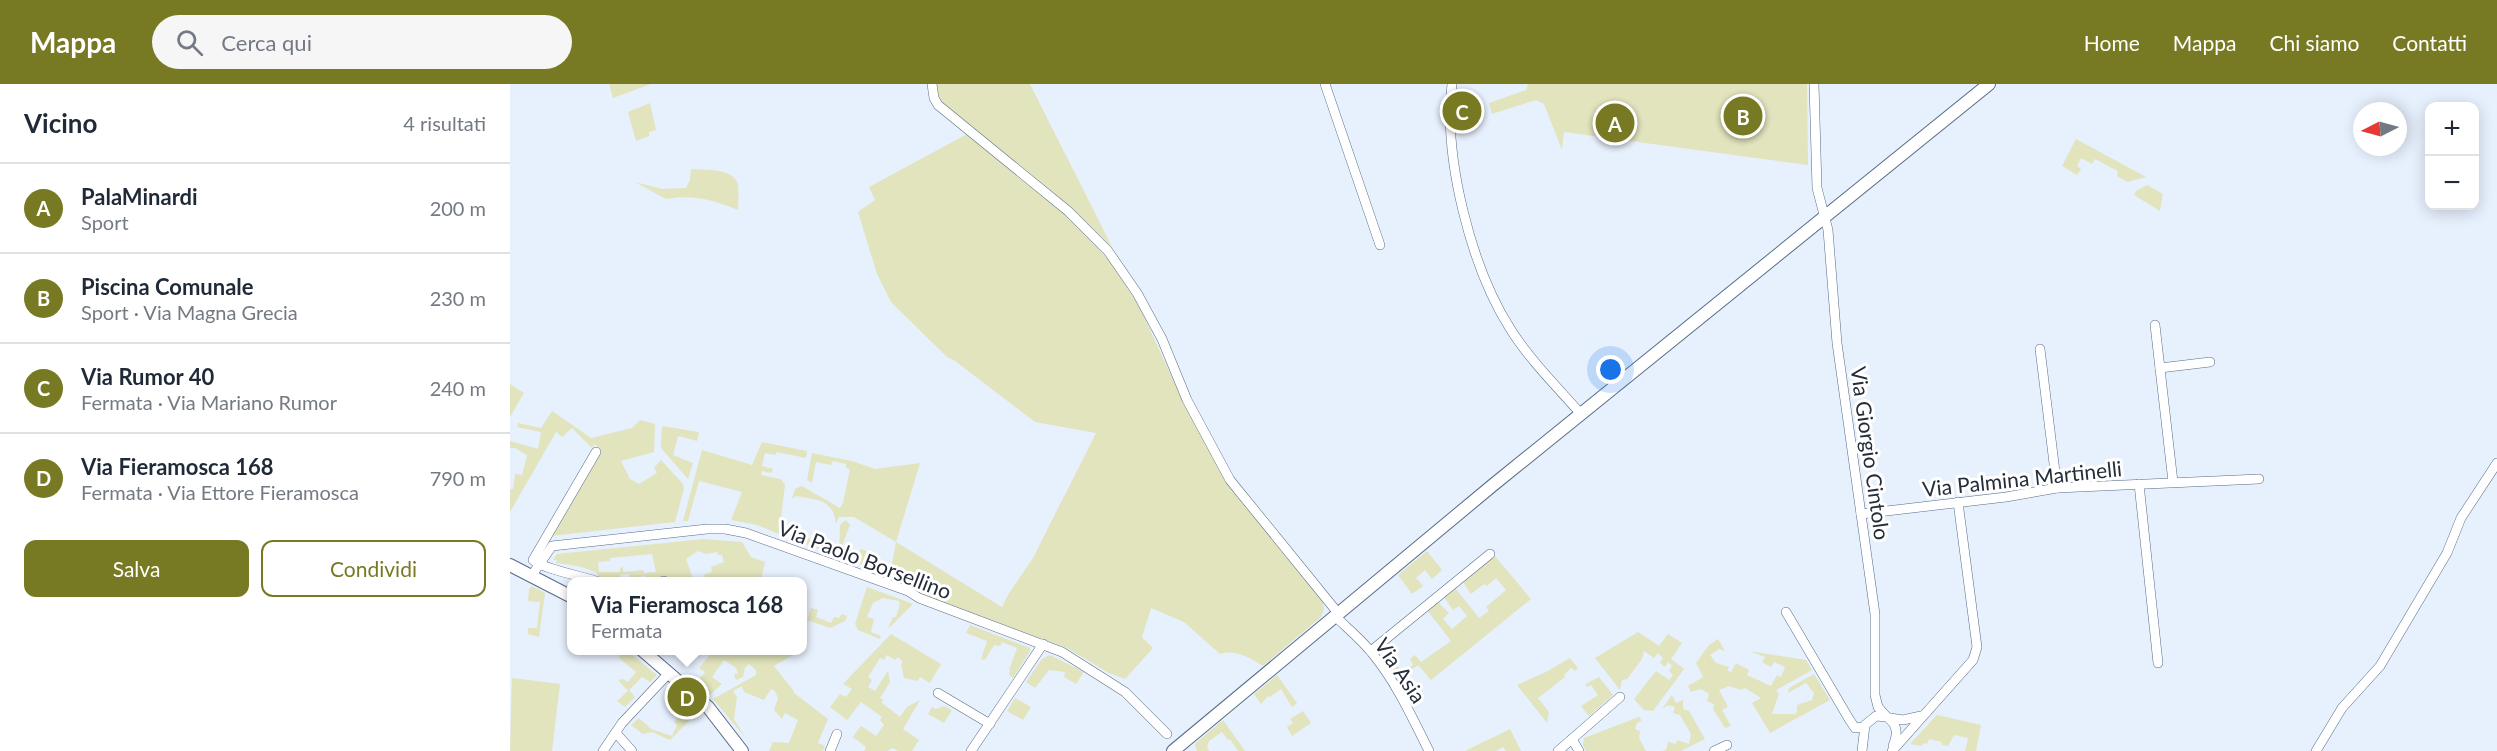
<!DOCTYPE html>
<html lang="it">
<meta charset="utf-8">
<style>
body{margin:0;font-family:Lato,sans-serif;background:#f6f6f7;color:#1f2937}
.controls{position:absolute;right:18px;top:18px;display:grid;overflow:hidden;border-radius:12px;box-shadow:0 3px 15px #0003}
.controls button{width:54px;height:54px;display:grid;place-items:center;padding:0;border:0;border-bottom:2px solid #e0e1e3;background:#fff;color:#1f2937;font:30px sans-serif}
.compass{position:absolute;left:1843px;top:18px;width:54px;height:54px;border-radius:50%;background:#fff;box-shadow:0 3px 15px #0003;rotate:264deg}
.you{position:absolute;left:1101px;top:286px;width:21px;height:21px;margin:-15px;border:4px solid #fff;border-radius:50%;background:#1a73e8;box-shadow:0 0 0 9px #1a73e833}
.badge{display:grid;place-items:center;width:39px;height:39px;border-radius:50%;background:#787a23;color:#fff;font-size:20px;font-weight:700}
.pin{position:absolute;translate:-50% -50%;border:3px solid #fff;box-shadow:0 2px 6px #0006}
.popup{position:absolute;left:57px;top:493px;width:240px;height:78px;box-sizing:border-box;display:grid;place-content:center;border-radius:12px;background:#fff;filter:drop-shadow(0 2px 4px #0005);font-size:20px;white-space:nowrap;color:#747a83}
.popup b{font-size:22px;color:#1f2937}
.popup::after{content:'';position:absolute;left:50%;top:100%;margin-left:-12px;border:12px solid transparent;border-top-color:#fff}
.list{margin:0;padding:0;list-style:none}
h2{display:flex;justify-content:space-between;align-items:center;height:78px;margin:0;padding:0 24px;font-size:26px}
h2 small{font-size:20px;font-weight:400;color:#747a83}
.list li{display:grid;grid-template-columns:39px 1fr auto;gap:18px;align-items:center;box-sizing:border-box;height:90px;padding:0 24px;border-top:2px solid #e0e1e3}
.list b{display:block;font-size:22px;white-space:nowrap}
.list p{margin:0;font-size:20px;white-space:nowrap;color:#747a83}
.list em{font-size:20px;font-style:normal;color:#747a83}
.actions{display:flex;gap:12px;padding:18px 24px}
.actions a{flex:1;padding:14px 0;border:2px solid #787a23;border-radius:12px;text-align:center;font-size:21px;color:#787a23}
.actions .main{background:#787a23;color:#fff}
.icon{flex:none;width:33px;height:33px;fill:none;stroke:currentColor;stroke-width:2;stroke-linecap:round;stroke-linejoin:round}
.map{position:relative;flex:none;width:1987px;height:667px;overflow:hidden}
header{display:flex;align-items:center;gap:36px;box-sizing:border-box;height:84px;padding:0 30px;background:#787a23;color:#fff}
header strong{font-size:28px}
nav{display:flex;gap:33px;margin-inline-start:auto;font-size:21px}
.search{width:420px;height:54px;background:#f6f6f7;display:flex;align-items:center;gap:15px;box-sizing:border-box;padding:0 21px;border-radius:33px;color:#747a83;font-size:22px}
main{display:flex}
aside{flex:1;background:#fff}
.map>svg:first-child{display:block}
.green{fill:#e1e4bd;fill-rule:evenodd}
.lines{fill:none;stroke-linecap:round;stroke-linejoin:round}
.minor-casing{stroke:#586c87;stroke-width:10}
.major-casing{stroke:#586c87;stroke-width:14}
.minor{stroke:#fff;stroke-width:9}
.major{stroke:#fff;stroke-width:12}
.labels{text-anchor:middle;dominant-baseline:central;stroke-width:6;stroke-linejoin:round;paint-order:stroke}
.street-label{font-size:21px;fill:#252d39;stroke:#fff}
</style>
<header>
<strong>Mappa</strong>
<div class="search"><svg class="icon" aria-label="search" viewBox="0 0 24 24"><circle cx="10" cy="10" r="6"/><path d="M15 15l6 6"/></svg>Cerca qui</div>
<nav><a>Home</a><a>Mappa</a><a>Chi siamo</a><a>Contatti</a></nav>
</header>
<main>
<aside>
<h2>Vicino<small>4 risultati</small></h2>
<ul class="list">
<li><span class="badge">A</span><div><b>PalaMinardi</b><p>Sport</p></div><em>200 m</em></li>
<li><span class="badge">B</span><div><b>Piscina Comunale</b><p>Sport · Via Magna Grecia</p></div><em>230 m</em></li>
<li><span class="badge">C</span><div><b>Via Rumor 40</b><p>Fermata · Via Mariano Rumor</p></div><em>240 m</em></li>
<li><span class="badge">D</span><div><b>Via Fieramosca 168</b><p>Fermata · Via Ettore Fieramosca</p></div><em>790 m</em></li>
</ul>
<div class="actions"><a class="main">Salva</a><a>Condividi</a></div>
</aside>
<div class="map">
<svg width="1987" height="667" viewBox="0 0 1987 667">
<rect width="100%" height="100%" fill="#e7f0fd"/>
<g class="green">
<polygon points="99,0 141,0 103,14"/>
<polygon points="425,0 520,0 602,163 559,122 433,21 429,16"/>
<polygon points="1018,0 1297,0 1298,81 1054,48 1052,66 1034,20 1026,16 982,30 979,19 1016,6"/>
<polygon points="140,19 146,46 139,48 139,52 126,57 118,28"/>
<path d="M 459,49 L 568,141 L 600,178 L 628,220 L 673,317 L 715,396 L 813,518 L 814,525 L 811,533 L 753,582 C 740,574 725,565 710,570 L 674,538 L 641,524 L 632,553 L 643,564 L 615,595 L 599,589 L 555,563 L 422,516 L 413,510 L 415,504 L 411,502 L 412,499 L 407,497 L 405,500 L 380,491 L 386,458 L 344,433 L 329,433 L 326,440 C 323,415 308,416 286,412 L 282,415 L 285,405 L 292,402 L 330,424 L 333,419 L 340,385 L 336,384 L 336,380 L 323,377 L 321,381 L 306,378 L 302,399 L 297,396 L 302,369 L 342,377 L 365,385 L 410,379 L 386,458 L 492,523 L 499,509 L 523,474 L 586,349 L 525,338 L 445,277 L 437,273 L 381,218 L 367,190 L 348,128 L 365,116 L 359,103 Z"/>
<polygon points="1566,55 1636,93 1617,98 1607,92 1608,87 1585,75 1582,80 1571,74 1567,82 1571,85 1567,91 1552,82"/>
<path d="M 181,85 C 195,86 225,84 228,101 C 229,109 228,118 228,126 C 204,116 182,110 156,115 L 125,98 L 152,105 L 176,104 L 180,96 Z"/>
<polygon points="1637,101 1653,110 1650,127 1624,111 1626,107"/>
<polygon points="0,300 14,309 0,333"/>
<polygon points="42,327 81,354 122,344 130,336 145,340 144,368 111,377 120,395 129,400 147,389 144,384 151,376 173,400 174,405 165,438 41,452 91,368 85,360 82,364 62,344 52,353 46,348 0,428 0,405 3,405 5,390 12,391 17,371 5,364 0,364 0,357 28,365 31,348 7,343 8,339 31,344"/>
<polygon points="152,342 189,348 187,357 168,352 163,371 183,379 178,395 151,364"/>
<polygon points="252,358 297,367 296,374 267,368 265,371 255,369 252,382 263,385 262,389 252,387 251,391 271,395 275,401 269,450 247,441 221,436 232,408 189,397 178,437 173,437 192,366 242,381"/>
<polygon points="336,436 340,441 332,462 349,468 351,465 364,470 363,473 370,475 371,481 368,487 329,472 330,441"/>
<polygon points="286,450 304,456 305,451 314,453 312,466 285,456"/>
<path d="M 194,455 L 232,458 L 241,473 L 255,478 L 251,496 L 215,497 L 210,493 L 201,497 L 193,491 L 202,488 L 201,483 L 214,478 L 212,471 L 208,471 L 207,468 L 196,470 L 188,467 L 176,475 L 183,495 L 166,497 L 158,493 L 136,497 L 135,492 L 128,493 L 128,497 L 120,497 L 119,490 L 110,491 L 111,497 L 90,495 L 86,488 L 68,482 L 46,479 L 47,476 L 43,476 L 47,470 ZM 142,470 L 146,488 L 134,489 L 133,486 L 113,488 L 113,483 L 110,484 L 110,488 L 89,488 L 88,478 L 100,477 L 100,474 Z"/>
<polygon points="917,467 932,486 922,495 915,486 906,494 913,502 902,510 888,491"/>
<polygon points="985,472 1021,515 921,596 908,581 888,595 874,575 880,571 892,588 903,581 900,575 905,571 911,578 941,557 917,526 928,518 939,529 933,535 942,545 957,532 949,522 943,526 934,513 945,504 969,534 979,527 976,523 996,506 986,494 977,502 974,500 961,510 953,498"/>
<polygon points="22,502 35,509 29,553 18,550 18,544 27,544 30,518 18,517 19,505"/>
<polygon points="357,503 403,520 378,545 383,533 386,533 390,520 389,517 373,514 363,519 357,533 364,535 361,548 371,552 370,555 348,546 345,540"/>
<polygon points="301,524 308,526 306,533 321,539 324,533 329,534 332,530 337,532 335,537 320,544 297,536"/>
<polygon points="460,541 520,564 520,567 503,594 499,591 500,587 499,586 507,564 492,558 490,562 484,561 475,576 471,575 477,557 456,549"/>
<polygon points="1128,548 1149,562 1158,550 1172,559 1161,575 1174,585 1143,627 1134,626 1124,615 1146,587 1159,596 1163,591 1159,587 1162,582 1158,578 1155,583 1150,579 1153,574 1148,569 1144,574 1134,567 1132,575 1117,595 1112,596 1110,606 1085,574"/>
<polygon points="381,550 431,580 420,599 410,593 408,597 394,594 391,580 393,578 388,573 385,576 377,571 374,576 370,574 358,593 362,596 358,603 365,607 378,587 380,598 370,614 373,615 372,619 390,633 397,623 410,616 393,645 409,656 402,667 388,667 383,664 377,667 354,667 356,663 343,653 351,642 366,652 374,641 370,636 372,633 351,618 337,636 320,623 330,610 336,613 342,605 333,600"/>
<polygon points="1208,555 1215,567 1209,565 1200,571 1206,579 1219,583 1217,586 1221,588 1226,579 1239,586 1237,591 1261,602 1267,591 1271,593 1275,583 1264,578 1261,583 1252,578 1255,573 1239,567 1296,576 1302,586 1266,606 1269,610 1262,630 1285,630 1287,628 1287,621 1302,616 1304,609 1296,599 1278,609 1279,604 1304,590 1320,616 1260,649 1242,619 1251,614 1235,604 1231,606 1219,602 1209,606 1218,623 1212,626 1221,642 1215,644 1203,625 1204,620 1197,617 1199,610 1191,605 1181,608 1178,602 1193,593 1186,579 1199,561"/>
<polygon points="112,567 117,567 147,591 140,598 132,593 119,606 125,613 115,623 107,617 118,607 108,596 113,595 118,598 126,588 109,574"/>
<polygon points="203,567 283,567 286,569 264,582 283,606 284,609 318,635 308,659 315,662 313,667 259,667 263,658 279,659 288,636 275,629 272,635 264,626 268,614 265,607 261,605 254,616 234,608 232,602 223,607 227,613 224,635 235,653 203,615 246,591 246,586 239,580 235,584 233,593 226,596 224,591 228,589 226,584 214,576 202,593 212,600 200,611 186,600 195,588 189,584"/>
<polygon points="540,571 574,588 566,600 554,593 555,588 539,586 525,604 516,598 532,575"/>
<polygon points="1060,574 1068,584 1065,587 1061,584 1054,591 1055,593 1028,614 1039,628 1037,639 1007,601 1036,588"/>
<polygon points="767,591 787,619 782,623 771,605 760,613 758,612 751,620 744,610"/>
<polygon points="1089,593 1103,611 1079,632 1071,622 1088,611 1081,601 1077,603 1075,600"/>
<polygon points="2,594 50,600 42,667 0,667"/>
<polygon points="160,602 187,625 185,631 160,656 142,648 133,650 121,641 129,634 141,645 162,652 167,641 164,638 178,623 162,607 159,609"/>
<polygon points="1162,611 1166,619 1173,616 1173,625 1179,627 1195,655 1171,667 1152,667 1156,666 1158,658 1166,660 1167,656 1179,660 1181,650 1170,631 1163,629 1165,623 1158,621 1152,625"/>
<polygon points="505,614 521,623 513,636 497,627"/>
<polygon points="434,622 442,626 434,639 418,630 422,623 426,625"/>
<polygon points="793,627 801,639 782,652 777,643 783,639 780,635"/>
<polygon points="1427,631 1471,641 1466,667 1455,667 1458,654 1444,651 1438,662 1432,661 1432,658 1419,655 1417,660 1413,659 1412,662 1400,660"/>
<polygon points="1129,633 1132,637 1127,639 1125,645 1130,647 1129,654 1136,667 1076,667 1073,661 1074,654"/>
<polygon points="713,636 735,667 728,667 720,655 718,656 712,648 699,657 697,663 699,667 687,667 685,661 687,658"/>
<polygon points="1000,645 1011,667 996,667 993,663 986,667 955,667"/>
</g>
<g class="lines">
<g class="minor-casing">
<g id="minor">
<polyline points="422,0 424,14 428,21 558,127 598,167 627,209 652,255 677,316 720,396 828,529"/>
<polyline points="815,0 870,161"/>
<path d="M 942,0 C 933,73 961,184 1001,246 C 1020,276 1047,303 1071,330"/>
<polyline points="1304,0 1307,104 1318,146 1327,259 1365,530 1365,611 1368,623 1377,633"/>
<polyline points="1645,241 1663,398"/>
<polyline points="1530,265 1547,404"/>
<polyline points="1650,284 1700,278"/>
<path d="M 86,368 L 23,476 C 30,484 75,493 89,498"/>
<polyline points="1629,400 1648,579"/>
<polyline points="1351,430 1496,413 1547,404 1749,395"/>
<polyline points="22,491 42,462 197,445 215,445 236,449 398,507 409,514 552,568 615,608 657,650"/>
<polyline points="151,498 154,497"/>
<polyline points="1276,528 1339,635 1345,644 1354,643"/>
<path d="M 825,532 C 837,544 851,555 862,569 C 886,598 902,633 919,667"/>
<polyline points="861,567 980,470"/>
<polyline points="428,609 480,640"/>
<polyline points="1380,634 1393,636 1411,632"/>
<polyline points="106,649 122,667"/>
<polyline points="1062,655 1110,613"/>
<polyline points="93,667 112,639 159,589"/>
<polyline points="320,667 327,650"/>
<polyline points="461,667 533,560"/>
<polyline points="1048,667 1062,655 1069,667"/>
<polyline points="1204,667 1217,661"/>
<path d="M 1352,667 L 1355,641 L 1366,632 L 1377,633 C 1388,641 1388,650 1383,662"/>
<polyline points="1382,667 1463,576 1467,563 1448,418"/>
<polyline points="1806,667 1832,624 1870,582 1937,469 1951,434 1987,379"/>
</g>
</g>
<g class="major-casing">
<g id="major">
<polyline points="0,481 62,513"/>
<polyline points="132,566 198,623 232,667"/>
<polyline points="663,667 983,401 1479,0"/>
</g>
</g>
<use href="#minor" class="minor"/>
<use href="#major" class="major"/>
</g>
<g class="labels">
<g class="street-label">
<text transform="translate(1361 369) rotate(82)">Via Giorgio Cintolo</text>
<text transform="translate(1512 394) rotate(-6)">Via Palmina Martinelli</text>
<text transform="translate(355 475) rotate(21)">Via Paolo Borsellino</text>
<text transform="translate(891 586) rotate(56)">Via Asia</text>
</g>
</g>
</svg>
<div class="controls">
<button>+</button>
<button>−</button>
</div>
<svg class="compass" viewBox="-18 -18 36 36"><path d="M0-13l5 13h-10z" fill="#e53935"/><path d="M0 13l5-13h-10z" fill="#747a83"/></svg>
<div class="you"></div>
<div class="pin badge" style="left:1105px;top:39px">A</div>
<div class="pin badge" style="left:1233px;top:32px">B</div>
<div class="pin badge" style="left:952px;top:27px">C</div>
<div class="pin badge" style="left:177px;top:613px">D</div>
<div class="popup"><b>Via Fieramosca 168</b>Fermata</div>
</div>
</main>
